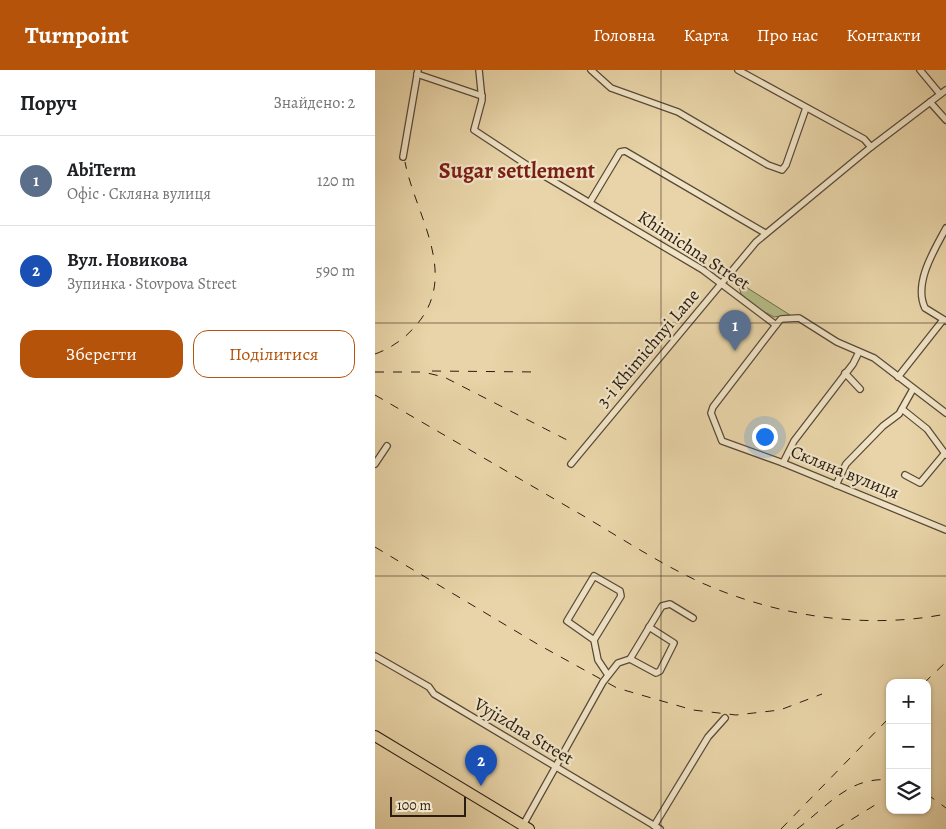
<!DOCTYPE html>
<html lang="uk">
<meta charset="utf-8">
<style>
body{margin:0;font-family:Alegreya,serif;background:#f2f2f2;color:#202124}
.controls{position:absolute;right:15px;bottom:15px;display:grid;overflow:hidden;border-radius:10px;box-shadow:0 1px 4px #0004}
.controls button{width:45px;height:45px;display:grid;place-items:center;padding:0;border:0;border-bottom:1px solid #e0e0e0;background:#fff;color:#202124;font:25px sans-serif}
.scale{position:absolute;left:15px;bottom:12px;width:76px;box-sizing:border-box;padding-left:5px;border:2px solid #291c11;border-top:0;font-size:14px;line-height:18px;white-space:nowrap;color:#291c11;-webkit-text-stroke:4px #f0e3c6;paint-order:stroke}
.you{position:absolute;left:389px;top:366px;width:18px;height:18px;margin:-12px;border:4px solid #fff;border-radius:50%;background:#1a73e8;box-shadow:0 0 0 8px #1a73e833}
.badge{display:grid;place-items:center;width:32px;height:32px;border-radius:50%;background:#b45309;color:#fff;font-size:16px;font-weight:700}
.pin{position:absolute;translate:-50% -41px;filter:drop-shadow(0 1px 2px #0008)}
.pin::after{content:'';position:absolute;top:26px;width:18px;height:15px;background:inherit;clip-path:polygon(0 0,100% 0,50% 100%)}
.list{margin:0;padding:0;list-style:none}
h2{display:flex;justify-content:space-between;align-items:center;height:65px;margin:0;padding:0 20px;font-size:21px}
h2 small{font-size:16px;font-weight:400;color:#757577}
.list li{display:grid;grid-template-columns:32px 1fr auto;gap:15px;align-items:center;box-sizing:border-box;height:90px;padding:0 20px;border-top:1px solid #e0e0e0}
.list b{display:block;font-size:19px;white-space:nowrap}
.list p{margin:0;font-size:16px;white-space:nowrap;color:#757577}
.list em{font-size:16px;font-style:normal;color:#757577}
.actions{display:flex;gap:10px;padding:15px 20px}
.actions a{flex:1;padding:11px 0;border:1px solid #b45309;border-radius:15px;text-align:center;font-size:18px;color:#b45309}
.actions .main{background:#b45309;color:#fff}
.icon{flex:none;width:28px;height:28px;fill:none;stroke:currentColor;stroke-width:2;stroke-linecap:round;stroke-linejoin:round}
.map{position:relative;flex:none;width:571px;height:759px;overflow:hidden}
header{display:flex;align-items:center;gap:30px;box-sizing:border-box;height:70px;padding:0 25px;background:#b45309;color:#fff}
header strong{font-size:24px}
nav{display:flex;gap:28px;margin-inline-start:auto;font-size:18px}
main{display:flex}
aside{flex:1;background:#fff}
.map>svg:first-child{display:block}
.green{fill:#b5bd88;stroke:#6f6c4c}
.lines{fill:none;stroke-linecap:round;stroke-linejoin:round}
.minor-casing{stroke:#594a37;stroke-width:8}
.primary-casing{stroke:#291c11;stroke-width:12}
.minor{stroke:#f0e3c6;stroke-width:5.5}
.primary{stroke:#e8d4a8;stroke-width:10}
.rail{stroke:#291c11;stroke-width:1;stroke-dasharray:9 9;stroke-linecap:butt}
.grid{fill:none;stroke:#291c11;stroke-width:1;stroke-opacity:0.55}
.labels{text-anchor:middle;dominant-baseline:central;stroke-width:4.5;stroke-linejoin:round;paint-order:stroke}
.street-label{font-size:18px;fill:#291c11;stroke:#f0e3c6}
.district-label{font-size:22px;font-weight:bold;fill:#7a1f14;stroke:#f0e3c6}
</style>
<header>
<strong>Turnpoint</strong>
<nav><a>Головна</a><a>Карта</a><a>Про нас</a><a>Контакти</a></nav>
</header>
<main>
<aside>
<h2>Поруч<small>Знайдено: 2</small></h2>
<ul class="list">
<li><span class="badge" style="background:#5c6f8a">1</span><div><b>AbiTerm</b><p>Офіс · Скляна вулиця</p></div><em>120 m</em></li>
<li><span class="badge" style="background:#1a4fb4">2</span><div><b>Вул. Новикова</b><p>Зупинка · Stovpova Street</p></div><em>590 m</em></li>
</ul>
<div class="actions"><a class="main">Зберегти</a><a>Поділитися</a></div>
</aside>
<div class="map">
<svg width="571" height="759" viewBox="0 0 571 759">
<rect width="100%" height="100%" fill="#e8d4a8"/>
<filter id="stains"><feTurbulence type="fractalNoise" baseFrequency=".004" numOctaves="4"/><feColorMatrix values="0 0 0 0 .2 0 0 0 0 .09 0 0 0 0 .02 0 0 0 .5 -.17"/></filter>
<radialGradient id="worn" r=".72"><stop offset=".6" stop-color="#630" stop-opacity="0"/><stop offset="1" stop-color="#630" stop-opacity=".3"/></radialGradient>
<polygon class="green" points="363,212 415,245 399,247 384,239 366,224"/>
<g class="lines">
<g class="minor-casing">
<g id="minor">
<polyline points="104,0 107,30 99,60 161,101 328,200 401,255 406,249 424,248 462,272 499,288 571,343"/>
<polyline points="216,0 236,18 303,42 393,95 407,100 411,95 431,38"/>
<polyline points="363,0 489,69 496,77"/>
<polyline points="545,0 565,24"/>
<polyline points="42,4 107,26"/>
<polyline points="555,32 571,50"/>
<polyline points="28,87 43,0"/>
<polyline points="215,132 245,82 250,81 390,163"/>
<path d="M 571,158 C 560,179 538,213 550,238 L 571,251"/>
<polyline points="401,255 338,337 336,343 347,371 408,393 571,460"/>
<polyline points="470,303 485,319"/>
<polyline points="523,307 568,250"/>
<polyline points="527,339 552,359 571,385"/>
<polyline points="408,393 419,371 478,294 484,282"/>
<polyline points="0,394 12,376"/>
<polyline points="196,394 381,172 496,77 571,20"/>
<polyline points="530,405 545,413 570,383"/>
<polyline points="461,415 471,394 508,356 524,344 538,319"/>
<polyline points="219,570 246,526 245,521 219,506 192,551 219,570 223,590 233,605"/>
<polyline points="0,586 54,617 59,624 285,759"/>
<polyline points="255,589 281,603 285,601 299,573 274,557"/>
<polyline points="279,756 333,667 350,648"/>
<polyline points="147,757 228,612 243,593 255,589 287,536 295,534 318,548"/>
</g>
</g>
<g class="primary-casing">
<polyline id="primary" points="0,666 154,759"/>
</g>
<use href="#minor" class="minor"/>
<use href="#primary" class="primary"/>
<g class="rail">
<path d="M 0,284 C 17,278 32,267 43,253 C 84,203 40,144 30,92"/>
<polyline points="57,301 162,302"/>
<polyline points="0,302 48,302 69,307 194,371"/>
<path d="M 0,325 C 64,362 128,399 193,437 C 237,462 281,492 327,513 C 402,546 490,560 571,544"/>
<polyline points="0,477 164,575 242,618 318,640 361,645 405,640 447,624"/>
<polyline points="549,613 571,592"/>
<polyline points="552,724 571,738"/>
<polyline points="406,759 515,647"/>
<path d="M 422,759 C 452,737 474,706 515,710"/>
<polyline points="461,759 500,735"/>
</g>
</g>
<path class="grid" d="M 286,0 L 286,759M 0,253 L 571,253M 0,506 L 571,506"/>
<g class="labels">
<g class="street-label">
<text transform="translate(319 180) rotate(33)">Khimichna Street</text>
<text transform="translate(273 278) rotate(-50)">3-i Khimichnyi Lane</text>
<text transform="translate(470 402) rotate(22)">Скляна вулиця</text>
<text transform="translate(149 661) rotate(31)">Vyjizdna Street</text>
</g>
<g class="district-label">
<text x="142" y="101">Sugar settlement</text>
</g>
</g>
<rect width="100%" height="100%" filter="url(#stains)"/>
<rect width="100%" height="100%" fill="url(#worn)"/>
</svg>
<div class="controls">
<button>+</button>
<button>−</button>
<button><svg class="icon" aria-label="layers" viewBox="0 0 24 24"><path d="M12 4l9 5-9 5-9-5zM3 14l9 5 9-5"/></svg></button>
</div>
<div class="scale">100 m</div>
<div class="you"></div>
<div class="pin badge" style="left:360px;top:281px;background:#5c6f8a">1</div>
<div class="pin badge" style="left:106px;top:716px;background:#1a4fb4">2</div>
</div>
</main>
